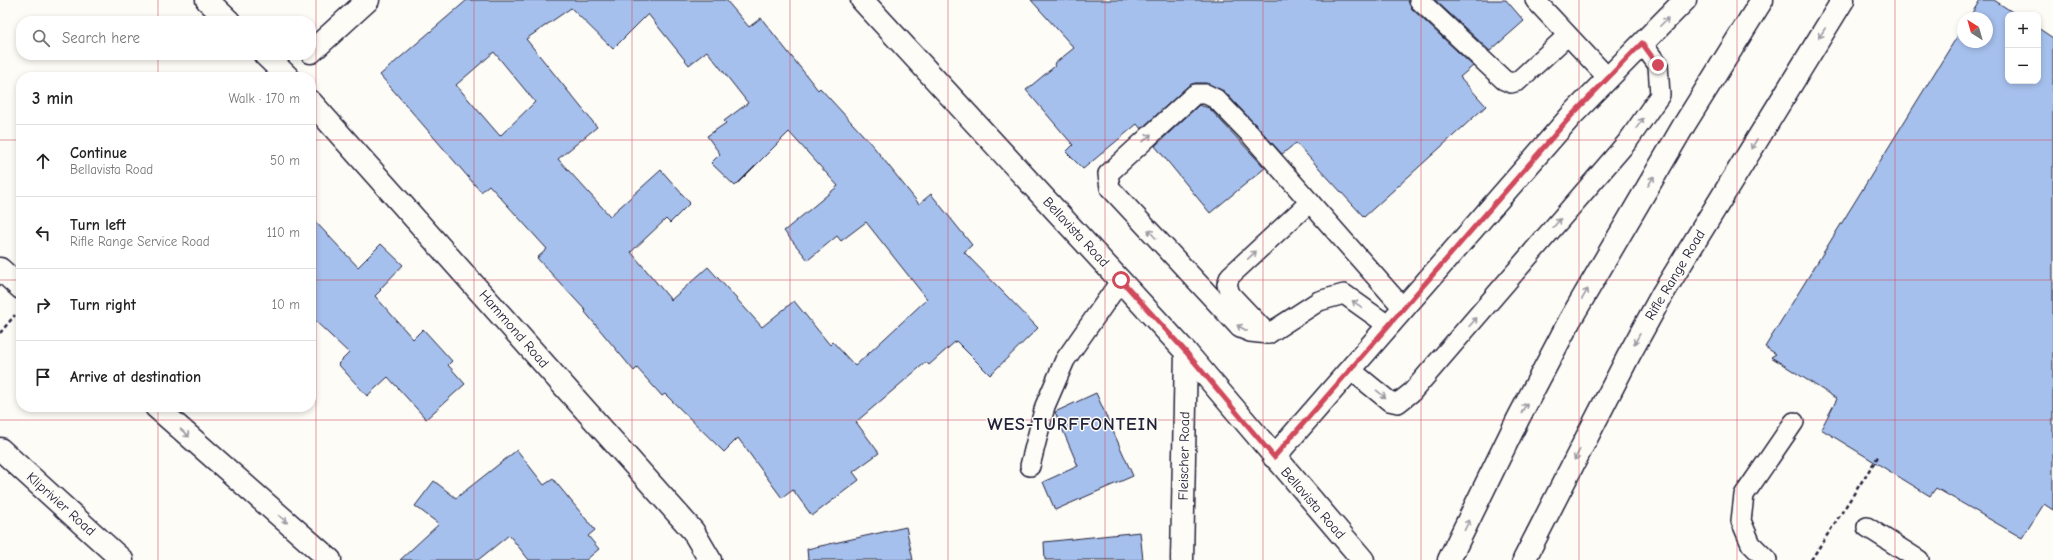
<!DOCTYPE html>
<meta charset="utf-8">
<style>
body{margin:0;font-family:"Comic Neue",sans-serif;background:#f2f2f2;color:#222}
.controls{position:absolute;right:12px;top:12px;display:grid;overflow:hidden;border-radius:8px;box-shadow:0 2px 6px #0003}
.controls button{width:36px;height:36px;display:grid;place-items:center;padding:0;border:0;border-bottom:1px solid #e0e0e0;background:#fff;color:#222;font:20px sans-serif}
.compass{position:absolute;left:1957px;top:12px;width:36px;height:36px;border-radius:50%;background:#fff;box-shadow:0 2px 6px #0003;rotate:323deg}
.stop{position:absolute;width:12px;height:12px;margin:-9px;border:3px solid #d1495b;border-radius:50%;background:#fff}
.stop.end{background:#d1495b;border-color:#fff;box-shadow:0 1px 4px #0008}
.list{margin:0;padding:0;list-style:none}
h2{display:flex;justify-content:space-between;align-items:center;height:52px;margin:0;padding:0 16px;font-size:17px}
h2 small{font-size:13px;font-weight:400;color:#767676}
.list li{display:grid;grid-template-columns:26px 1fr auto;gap:12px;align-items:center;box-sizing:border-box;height:72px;padding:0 16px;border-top:1px solid #e0e0e0}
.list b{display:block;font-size:15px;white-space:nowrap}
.list p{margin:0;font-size:13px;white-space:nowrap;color:#767676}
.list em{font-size:13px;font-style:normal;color:#767676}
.icon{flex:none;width:22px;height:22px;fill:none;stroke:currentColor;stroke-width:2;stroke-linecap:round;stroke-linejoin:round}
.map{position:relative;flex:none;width:2053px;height:560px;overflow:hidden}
.search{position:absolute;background:#fff;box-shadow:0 2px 6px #0003;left:16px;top:16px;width:300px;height:44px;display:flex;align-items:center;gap:10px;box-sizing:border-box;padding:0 14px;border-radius:16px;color:#767676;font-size:15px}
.panel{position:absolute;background:#fff;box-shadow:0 2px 6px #0003;left:16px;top:72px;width:300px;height:340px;border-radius:16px}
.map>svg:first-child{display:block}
.building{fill:#a6c0ed;stroke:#22223b;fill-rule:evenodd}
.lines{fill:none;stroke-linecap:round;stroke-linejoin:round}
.service-casing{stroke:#22223b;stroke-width:22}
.minor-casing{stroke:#22223b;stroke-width:25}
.tertiary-casing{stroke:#22223b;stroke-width:25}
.secondary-casing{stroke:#22223b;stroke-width:25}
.primary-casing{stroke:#22223b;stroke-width:25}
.path{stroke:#22223b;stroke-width:2.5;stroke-dasharray:4 3;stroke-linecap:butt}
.service{stroke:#fdfcf7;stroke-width:19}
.minor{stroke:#fdfcf7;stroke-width:22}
.tertiary{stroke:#fdfcf7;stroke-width:22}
.secondary{stroke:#fdfcf7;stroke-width:22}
.primary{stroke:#fdfcf7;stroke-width:22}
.oneway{stroke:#9a9aa2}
.route{stroke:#d1495b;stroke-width:5}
.grid{fill:none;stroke:#d1495b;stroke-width:1;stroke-opacity:0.55}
.labels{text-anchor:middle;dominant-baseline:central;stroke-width:3;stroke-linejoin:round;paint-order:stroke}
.street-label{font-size:14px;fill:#22223b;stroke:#fdfcf7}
.district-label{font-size:18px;font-weight:bold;letter-spacing:1px;fill:#22223b;stroke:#fdfcf7}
</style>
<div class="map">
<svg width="2053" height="560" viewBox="0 0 2053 560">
<rect width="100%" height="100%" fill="#fdfcf7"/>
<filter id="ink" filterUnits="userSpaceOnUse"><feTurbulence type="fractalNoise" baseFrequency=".025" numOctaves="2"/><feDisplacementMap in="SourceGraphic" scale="8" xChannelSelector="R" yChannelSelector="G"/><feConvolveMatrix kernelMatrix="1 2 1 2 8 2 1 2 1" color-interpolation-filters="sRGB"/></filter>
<g filter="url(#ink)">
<g class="building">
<path d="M 467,0 L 726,0 L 749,27 L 761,18 L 818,90 L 820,88 L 873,146 L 919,204 L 931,194 L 972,245 L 964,252 L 1038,328 L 990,375 L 956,341 L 929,365 L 926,362 L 856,422 L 879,453 L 853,472 L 859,480 L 812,516 L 793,490 L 782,498 L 738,438 L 724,452 L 665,394 L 662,396 L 637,368 L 634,371 L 585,312 L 586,311 L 537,258 L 547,249 L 489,185 L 481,192 L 380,75 ZM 571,8 L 613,49 L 648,14 L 689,65 L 707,51 L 748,103 L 724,121 L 726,123 L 707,136 L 720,154 L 711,163 L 735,186 L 789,132 L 838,186 L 784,231 L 808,260 L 837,236 L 841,241 L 866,222 L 927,299 L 855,366 L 833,342 L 830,345 L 794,301 L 762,327 L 708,267 L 671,300 L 631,252 L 666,219 L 670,223 L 690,203 L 661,170 L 610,216 L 558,159 L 597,127 L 526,39 ZM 494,52 L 535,102 L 500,136 L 456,85 Z"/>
<polygon points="1031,0 1408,0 1411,8 1473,66 1460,77 1486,106 1364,217 1296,143 1282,154 1224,91 1206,83 1195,83 1188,86 1141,129 1137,124 1083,169 1066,152 1073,145 1026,90 1055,66 1054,64 1074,48"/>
<polygon points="1435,0 1506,0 1524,21 1490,51"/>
<polygon points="1980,0 1994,0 2017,15 2008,15 2008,81 2038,81 2038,28 2053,38 2053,510 2044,504 2022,538 1936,488 1930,496 1821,429 1837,399 1771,357 1776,354 1765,347 1963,27 1963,42 1987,42 1987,18 1969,18"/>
<polygon points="1199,105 1209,108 1265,168 1210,213 1155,146"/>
<polygon points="311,217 358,267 381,244 403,265 380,289 381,290 375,296 413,339 423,329 452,361 448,365 465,384 426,419 388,377 367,396 338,364 349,353 311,317"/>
<polygon points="1096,393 1133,476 1055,510 1043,482 1078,466 1055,412"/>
<polygon points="517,450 544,485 553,479 595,530 588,536 599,549 586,560 529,560 509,535 478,560 400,560 439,524 415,506 434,481 456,498"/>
<polygon points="906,527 913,560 808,560 807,549"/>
<polygon points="1140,532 1143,560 1045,560 1044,542"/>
</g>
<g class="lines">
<g class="service-casing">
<g id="service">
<polyline points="1419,0 1504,80 1511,83 1518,81 1567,36"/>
<polyline points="1535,0 1608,78"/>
<polyline points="1389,326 1344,294 1319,301 1268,334 1250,332 1240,328 1110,188 1108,174 1195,94 1206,94 1216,99 1249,133 1404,309"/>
<polyline points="1268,334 1230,294 1227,284 1230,276 1310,202"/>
<polyline points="1351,370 1389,401 1398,403 1412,392 1628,141 1660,95 1658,65 1642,43"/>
<polyline points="1030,466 1045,406 1065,360 1121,280"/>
<polyline points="1867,527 1919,560"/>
<polyline points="1767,560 1751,544 1741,521 1744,495 1794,422"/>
</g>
</g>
<g class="minor-casing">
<g id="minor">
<polyline points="207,0 229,21"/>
<polyline points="311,52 368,0"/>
<polyline points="265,55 288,77"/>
<polyline points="311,102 693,531 710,560"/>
<polyline points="1274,457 1571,116 1685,0"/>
<polyline points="1182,560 1186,352"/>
</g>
</g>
<g class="tertiary-casing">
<polyline id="tertiary" points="862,0 1186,352 1363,560"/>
</g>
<g class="secondary-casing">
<g id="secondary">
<polyline points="1449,560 1518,419 1570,320 1684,125 1762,0"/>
<polyline points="1524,560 1629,355 1663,293 1843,0"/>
</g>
</g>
<g class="primary-casing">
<g id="primary">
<polyline points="0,269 21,288"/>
<polyline points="156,407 330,560"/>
<polyline points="0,449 122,560"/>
</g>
</g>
<g class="path">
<polyline points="0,333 15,315"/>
<polyline points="1811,560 1879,455"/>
</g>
<use href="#service" class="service"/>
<use href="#minor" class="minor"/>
<use href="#tertiary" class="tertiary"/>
<use href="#secondary" class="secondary"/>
<use href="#primary" class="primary"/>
</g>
<defs><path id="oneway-shaft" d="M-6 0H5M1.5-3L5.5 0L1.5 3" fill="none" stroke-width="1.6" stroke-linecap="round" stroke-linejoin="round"/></defs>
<g class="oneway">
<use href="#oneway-shaft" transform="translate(1664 22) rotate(-45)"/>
<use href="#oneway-shaft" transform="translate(1822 33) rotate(123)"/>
<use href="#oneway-shaft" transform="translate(1640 123) rotate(-55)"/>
<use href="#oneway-shaft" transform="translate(1147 138) rotate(-43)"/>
<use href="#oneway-shaft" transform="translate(1754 144) rotate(121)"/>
<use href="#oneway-shaft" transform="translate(1651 181) rotate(-59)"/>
<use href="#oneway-shaft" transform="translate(1557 223) rotate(-49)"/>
<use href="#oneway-shaft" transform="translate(1152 234) rotate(-132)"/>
<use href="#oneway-shaft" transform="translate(1252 255) rotate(-43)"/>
<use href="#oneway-shaft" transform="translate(1585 294) rotate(-60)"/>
<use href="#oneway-shaft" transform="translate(1357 304) rotate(-145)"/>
<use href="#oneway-shaft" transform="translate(1473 322) rotate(-49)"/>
<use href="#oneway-shaft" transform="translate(1242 328) rotate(-150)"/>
<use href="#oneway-shaft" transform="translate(1637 339) rotate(119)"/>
<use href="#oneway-shaft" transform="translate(1381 394) rotate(39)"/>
<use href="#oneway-shaft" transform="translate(1524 408) rotate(-62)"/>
<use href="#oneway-shaft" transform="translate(185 433) rotate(41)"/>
<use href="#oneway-shaft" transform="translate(1577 455) rotate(117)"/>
<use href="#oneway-shaft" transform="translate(283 519) rotate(41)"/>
<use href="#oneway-shaft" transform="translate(1467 525) rotate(-64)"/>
</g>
</g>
<g class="lines" filter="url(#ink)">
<polyline class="route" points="1121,280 1186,352 1274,457 1571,116 1642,43 1658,65"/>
</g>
<path class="grid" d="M 158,0 L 158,21M 316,0 L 316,560M 474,0 L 474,560M 632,0 L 632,560M 790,0 L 790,560M 948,0 L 948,560M 1105,0 L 1105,560M 1263,0 L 1263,560M 1421,0 L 1421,560M 1579,0 L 1579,560M 1737,0 L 1737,560M 1895,0 L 1895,560M 158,55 L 158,77M 0,140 L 21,140M 311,140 L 2053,140M 0,280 L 21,280M 311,280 L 2053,280M 158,407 L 158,560M 0,420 L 2053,420"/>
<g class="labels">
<g class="street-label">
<text transform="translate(1076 232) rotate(47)">Bellavista Road</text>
<text transform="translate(1675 275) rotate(-59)">Rifle Range Road</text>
<text transform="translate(514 329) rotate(49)">Hammond Road</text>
<text transform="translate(1184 456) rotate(-89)">Fleischer Road</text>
<text transform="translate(1313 503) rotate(49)">Bellavista Road</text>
<text transform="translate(61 504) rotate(42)">Kliprivier Road</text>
</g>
<g class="district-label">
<text x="1073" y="424">WES-TURFFONTEIN</text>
</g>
</g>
</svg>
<div class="controls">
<button>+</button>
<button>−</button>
</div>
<svg class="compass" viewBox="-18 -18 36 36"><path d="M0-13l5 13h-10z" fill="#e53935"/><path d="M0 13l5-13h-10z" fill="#767676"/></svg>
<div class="stop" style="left:1121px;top:280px"></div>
<div class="stop end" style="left:1658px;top:65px"></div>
<div class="search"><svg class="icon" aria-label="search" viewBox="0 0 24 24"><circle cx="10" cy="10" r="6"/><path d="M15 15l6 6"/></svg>Search here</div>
<section class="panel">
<h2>3 min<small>Walk · 170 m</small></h2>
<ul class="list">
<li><svg class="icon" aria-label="ahead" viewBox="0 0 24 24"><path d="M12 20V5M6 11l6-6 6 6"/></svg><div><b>Continue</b><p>Bellavista Road</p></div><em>50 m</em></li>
<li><svg class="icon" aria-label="left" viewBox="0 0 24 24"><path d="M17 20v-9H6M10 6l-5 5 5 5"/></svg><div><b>Turn left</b><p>Rifle Range Service Road</p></div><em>110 m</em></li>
<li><svg class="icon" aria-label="right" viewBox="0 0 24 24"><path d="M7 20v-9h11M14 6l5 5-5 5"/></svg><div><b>Turn right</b></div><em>10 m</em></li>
<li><svg class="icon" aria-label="arrive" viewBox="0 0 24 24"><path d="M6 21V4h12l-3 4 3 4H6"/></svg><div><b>Arrive at destination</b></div></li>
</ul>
</section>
</div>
